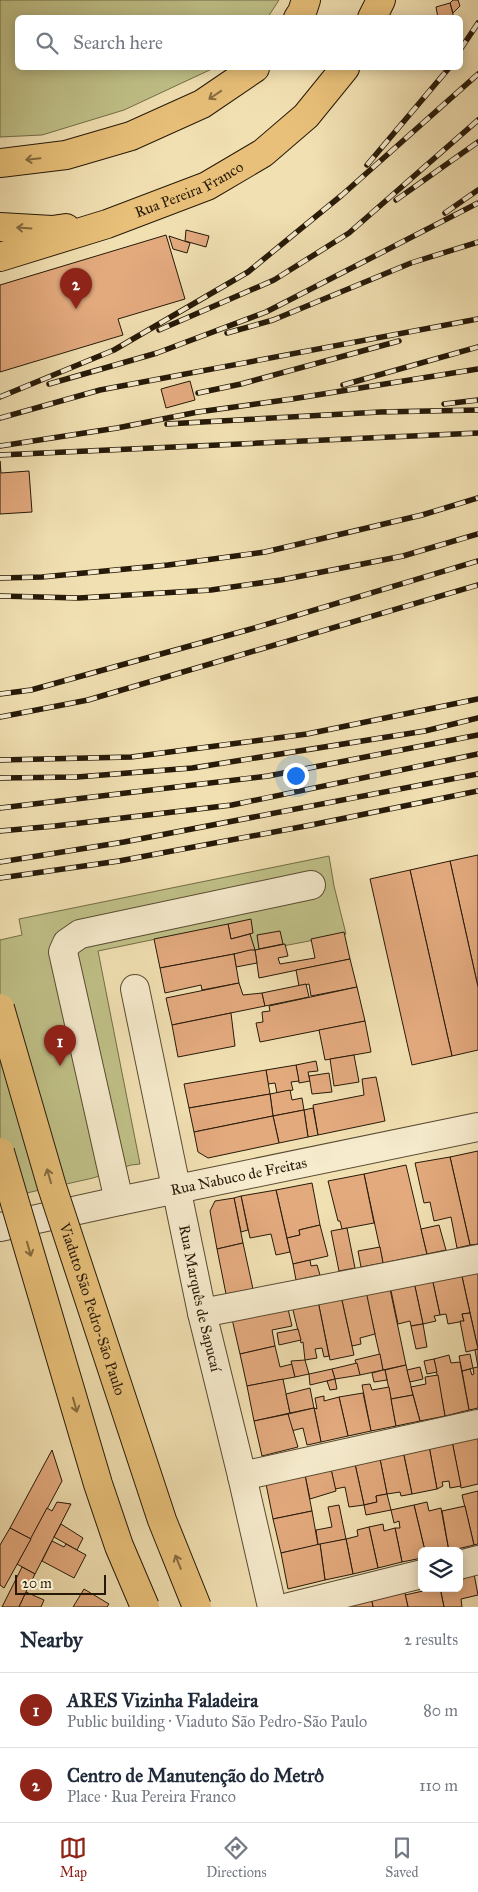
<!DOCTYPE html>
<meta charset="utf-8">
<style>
body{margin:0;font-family:"IM FELL Great Primer",serif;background:#f6f6f7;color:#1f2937}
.controls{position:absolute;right:15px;bottom:15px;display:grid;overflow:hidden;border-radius:8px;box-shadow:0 2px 12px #0003}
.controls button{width:45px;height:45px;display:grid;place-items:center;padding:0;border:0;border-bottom:1px solid #e0e1e3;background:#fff;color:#1f2937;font:25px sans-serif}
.scale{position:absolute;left:15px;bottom:12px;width:91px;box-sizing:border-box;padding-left:5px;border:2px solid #261908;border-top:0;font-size:14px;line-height:18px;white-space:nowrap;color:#261908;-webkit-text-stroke:4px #f6ebcd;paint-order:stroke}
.you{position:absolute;left:295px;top:775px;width:18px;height:18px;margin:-12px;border:4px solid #fff;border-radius:50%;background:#1a73e8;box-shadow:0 0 0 8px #1a73e833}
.badge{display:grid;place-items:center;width:32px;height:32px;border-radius:50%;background:#8f2418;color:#fff;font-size:16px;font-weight:700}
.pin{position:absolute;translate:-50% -41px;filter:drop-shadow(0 1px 2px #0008)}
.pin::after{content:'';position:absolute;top:26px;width:18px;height:15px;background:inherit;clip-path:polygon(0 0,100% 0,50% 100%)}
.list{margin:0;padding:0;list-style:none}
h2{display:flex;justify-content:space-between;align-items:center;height:65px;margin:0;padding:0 20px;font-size:21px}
h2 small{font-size:16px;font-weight:400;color:#747a83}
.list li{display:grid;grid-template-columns:32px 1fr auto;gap:15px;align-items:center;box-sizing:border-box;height:75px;padding:0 20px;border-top:1px solid #e0e1e3}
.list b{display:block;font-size:19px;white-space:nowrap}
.list p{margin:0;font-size:16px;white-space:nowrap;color:#747a83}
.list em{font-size:16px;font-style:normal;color:#747a83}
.icon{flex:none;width:28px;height:28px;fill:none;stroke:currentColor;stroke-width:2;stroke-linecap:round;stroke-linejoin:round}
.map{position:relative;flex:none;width:478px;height:1607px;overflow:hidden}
.search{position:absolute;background:#fff;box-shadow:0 2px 12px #0003;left:15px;right:15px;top:15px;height:55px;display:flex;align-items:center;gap:12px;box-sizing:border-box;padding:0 18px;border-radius:8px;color:#747a83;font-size:19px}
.sheet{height:215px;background:#fff}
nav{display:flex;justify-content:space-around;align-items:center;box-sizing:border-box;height:70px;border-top:1px solid #e0e1e3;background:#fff;font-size:14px;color:#747a83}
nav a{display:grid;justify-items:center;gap:2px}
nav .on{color:#8f2418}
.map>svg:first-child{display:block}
.green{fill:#c0c188;stroke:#736d48}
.building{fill:#e3aa7e;stroke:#261908}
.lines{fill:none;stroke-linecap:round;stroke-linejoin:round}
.minor-casing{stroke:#594b32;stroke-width:30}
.major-casing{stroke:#261908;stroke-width:30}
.minor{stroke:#f6ebcd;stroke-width:28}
.major{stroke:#e8c079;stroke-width:28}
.rail-casing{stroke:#261908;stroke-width:5.5}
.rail{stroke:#f6ebcd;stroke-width:4;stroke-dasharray:11;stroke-linecap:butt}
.major-bridge-casing{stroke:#261908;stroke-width:30;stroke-linecap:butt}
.major-bridge{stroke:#e8c079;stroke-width:28}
.oneway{stroke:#876c40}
.labels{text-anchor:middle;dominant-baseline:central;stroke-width:4.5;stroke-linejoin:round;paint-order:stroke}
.street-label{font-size:15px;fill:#261908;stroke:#f6ebcd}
</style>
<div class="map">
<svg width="478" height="1607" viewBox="0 0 478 1607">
<rect width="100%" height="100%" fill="#f1e0b2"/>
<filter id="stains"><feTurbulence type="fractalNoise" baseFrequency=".004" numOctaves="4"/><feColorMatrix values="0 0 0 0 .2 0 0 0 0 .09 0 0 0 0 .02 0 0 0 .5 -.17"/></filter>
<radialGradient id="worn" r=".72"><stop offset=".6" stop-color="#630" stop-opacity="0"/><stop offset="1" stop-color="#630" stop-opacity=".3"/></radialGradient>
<g class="green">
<polygon points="0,0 279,0 268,17 18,18 18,68 214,68 124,110 42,135 0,137"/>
<polygon points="329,856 334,886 346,934 162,969 156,939 98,951 140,1164 131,1165 93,1178 0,1199 0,940 22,935 19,919"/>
</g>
<g class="building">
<polygon points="453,0 458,0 460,6 453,13 450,3"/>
<polygon points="450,3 454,18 438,18 436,7"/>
<polygon points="186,230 209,236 206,247 185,241"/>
<polygon points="166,235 185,299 118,319 123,335 0,372 0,285"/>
<polygon points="169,236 190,243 187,253 173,249"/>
<polygon points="190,381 195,400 166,408 161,389"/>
<polygon points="0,461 1,473 29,471 32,512 0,514"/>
<polygon points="478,855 478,987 450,861"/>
<polygon points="450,861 478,987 478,1050 452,1056 410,870"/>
<polygon points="410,870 452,1056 412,1065 370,879"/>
<polygon points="251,919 253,933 231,939 228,924"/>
<polygon points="228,924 231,939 250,934 255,950 160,968 154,939"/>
<polygon points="280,931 283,944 259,949 257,935"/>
<polygon points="344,932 350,959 259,978 255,950 285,944 288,956 278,958 280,964 315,958 311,939"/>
<polygon points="250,950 255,950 257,963 236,967 234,954"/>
<polygon points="234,954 239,983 202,990 201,985 165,993 160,968"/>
<polygon points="350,959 357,987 311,996 309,984 299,986 296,970"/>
<polygon points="239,983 243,995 262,993 265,1006 172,1025 166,998"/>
<polygon points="306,984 309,997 265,1006 262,993"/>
<polygon points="357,987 365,1021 260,1042 256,1023 263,1022 262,1012 270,1011 269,1006"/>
<polygon points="231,1013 235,1046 178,1057 172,1025"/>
<polygon points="365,1021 371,1052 325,1060 319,1030"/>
<polygon points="354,1055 359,1082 334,1086 330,1059"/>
<polygon points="316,1061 318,1071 308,1072 310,1081 299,1083 296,1065"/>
<polygon points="296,1065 299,1081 291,1082 293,1090 277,1093 275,1083 268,1084 266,1070"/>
<polygon points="266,1070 270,1094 189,1108 184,1084"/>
<polygon points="329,1073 332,1092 312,1094 309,1076"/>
<polygon points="376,1077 385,1121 318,1135 313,1105 364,1095 362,1079"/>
<polygon points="290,1090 292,1100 302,1098 304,1110 273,1116 270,1094"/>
<polygon points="270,1094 273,1116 194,1132 189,1108"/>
<polygon points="313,1108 318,1135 308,1137 304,1110"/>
<polygon points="304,1110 308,1137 279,1143 273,1116"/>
<polygon points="273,1116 279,1143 208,1158 198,1152 194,1132"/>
<polygon points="478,1151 478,1244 470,1245 450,1157"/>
<polygon points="450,1157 470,1245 457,1248 451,1217 434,1221 430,1202 424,1203 415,1163"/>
<polygon points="406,1165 427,1254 383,1263 364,1174"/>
<polygon points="364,1174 374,1223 342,1229 340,1221 338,1221 328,1181"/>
<polygon points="312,1183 320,1225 299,1230 300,1235 287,1238 276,1190"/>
<polygon points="276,1190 290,1252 276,1255 271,1234 250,1238 241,1196"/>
<polygon points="241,1196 248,1230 241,1232 234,1198"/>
<polygon points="234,1198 243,1243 217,1249 210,1211 215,1201"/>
<polygon points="320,1225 328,1256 293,1264 287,1238 300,1235 299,1230"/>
<polygon points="439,1225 446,1250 427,1254 421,1229"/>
<polygon points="347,1228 355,1268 339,1271 331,1231"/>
<polygon points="243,1243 253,1289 226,1294 217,1249"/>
<polygon points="380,1247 383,1263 361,1267 358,1251"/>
<polygon points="310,1260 311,1266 317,1265 320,1275 296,1280 293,1264"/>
<polygon points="478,1269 478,1349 461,1272"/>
<polygon points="461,1272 470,1313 462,1314 464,1321 448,1324 446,1314 440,1315 432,1278"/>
<polygon points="432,1278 440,1315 434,1316 436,1321 423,1324 414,1282"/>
<polygon points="414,1282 423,1324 411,1326 410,1321 398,1324 390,1286"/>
<polygon points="390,1289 406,1365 383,1370 366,1294"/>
<polygon points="366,1291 375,1334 360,1338 361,1344 352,1346 341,1296"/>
<polygon points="341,1296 354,1355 330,1360 318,1301"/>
<polygon points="318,1301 329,1356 324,1357 322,1348 315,1349 317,1358 305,1360 303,1342 301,1343 292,1306"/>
<polygon points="288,1309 292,1326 272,1330 275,1346 240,1354 232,1319"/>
<polygon points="470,1313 478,1349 466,1352 460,1321 464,1321 462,1314"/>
<polygon points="423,1324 427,1347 416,1349 411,1326"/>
<polygon points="298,1329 301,1340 279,1345 277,1333"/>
<polygon points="275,1346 280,1367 292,1364 295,1377 247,1386 240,1354"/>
<polygon points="478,1349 478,1408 469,1410 462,1371 470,1369 472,1375 474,1374 473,1368 478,1367 475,1350"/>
<polygon points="380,1354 383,1370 360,1375 355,1360"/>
<polygon points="470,1354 473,1368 462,1371 459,1356"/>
<polygon points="449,1355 451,1363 460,1362 469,1410 445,1416 434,1359"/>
<polygon points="434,1359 437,1372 427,1374 424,1361"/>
<polygon points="305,1360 309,1374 295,1377 291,1361"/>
<polygon points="357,1363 360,1375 335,1379 332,1369"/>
<polygon points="406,1365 413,1395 391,1399 385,1370"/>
<polygon points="420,1367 423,1379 410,1382 407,1370"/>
<polygon points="332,1369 335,1379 310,1385 309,1374"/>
<polygon points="383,1370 385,1370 387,1380 374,1382 372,1373"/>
<polygon points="438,1375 445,1416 420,1421 411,1387 426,1384 425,1377"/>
<polygon points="283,1379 290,1413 254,1421 247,1386"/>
<polygon points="335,1379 337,1389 330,1390 327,1381"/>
<polygon points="370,1384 372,1390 389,1387 396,1426 371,1431 362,1385"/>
<polygon points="310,1388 314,1408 290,1413 286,1394"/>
<polygon points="363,1393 371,1431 348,1436 339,1397"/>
<polygon points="413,1395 420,1421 396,1426 391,1399"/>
<polygon points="324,1396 324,1401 339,1397 348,1436 321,1442 314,1408 317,1409 315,1398"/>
<polygon points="314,1408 321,1442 307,1445 303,1428 291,1431 288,1414"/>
<polygon points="288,1414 298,1447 262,1456 254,1421"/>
<polygon points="478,1435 478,1484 461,1488 452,1441"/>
<polygon points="452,1441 461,1486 450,1488 449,1481 442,1482 443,1486 437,1489 429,1446"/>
<polygon points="429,1446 437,1489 412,1494 403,1451"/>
<polygon points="52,1450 62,1481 31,1539 10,1528"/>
<polygon points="403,1451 412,1494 401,1496 400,1492 387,1494 380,1459"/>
<polygon points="380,1459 387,1494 376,1496 377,1502 364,1505 355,1464"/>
<polygon points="355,1464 364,1505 349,1507 345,1487 335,1489 331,1469"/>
<polygon points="331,1469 336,1491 310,1499 305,1475"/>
<polygon points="305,1475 312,1511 273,1519 266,1484"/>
<polygon points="478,1491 478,1544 474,1545 462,1495"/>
<polygon points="387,1494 391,1510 366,1515 364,1505 377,1502 376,1496"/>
<polygon points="57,1502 71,1504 35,1574 17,1564 47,1508 52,1511"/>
<polygon points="427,1502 429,1511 441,1508 449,1551 425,1551 414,1505"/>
<polygon points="339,1505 346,1539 318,1545 316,1530 332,1527 328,1507"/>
<polygon points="414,1505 425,1551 422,1551 422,1558 402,1562 395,1528 400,1528 399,1521 394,1523 391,1510"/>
<polygon points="465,1506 474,1545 449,1551 442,1511"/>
<polygon points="312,1511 318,1545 281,1553 273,1519"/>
<polygon points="61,1524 83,1538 77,1550 54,1537"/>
<polygon points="383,1524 384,1531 395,1528 402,1562 378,1568 369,1527"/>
<polygon points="369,1527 378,1568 353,1574 346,1539 358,1536 357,1530"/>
<polygon points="10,1528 31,1539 4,1588 0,1585 0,1545"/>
<polygon points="346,1539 353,1574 325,1580 320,1544"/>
<polygon points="52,1541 64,1547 66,1544 86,1555 74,1578 42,1561"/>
<polygon points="320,1544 325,1580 288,1589 281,1553"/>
<polygon points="22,1567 35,1574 26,1592 19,1607 2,1607"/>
<polygon points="474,1574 478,1595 461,1599 462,1607 444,1607 440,1588 459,1588 459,1577"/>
<polygon points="422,1588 440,1588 444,1607 408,1607 405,1595 423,1591"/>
<polygon points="84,1589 109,1604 107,1607 73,1607"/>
<polygon points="404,1589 408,1607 373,1607 371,1597"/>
<polygon points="26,1592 44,1600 41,1607 19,1607"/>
<polygon points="371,1597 373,1607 338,1607"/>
</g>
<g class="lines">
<g class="minor-casing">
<g id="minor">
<path id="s1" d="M 135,989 L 202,1313 L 242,1476 L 272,1607"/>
<polyline points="119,1201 63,952 67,943 80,934 311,885"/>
<path id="s2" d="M 0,1227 L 119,1201 L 478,1127"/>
<polyline points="202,1313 478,1259"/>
<polyline points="242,1476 478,1424"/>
<polyline points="459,1565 478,1560"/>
<polyline points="289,1607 422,1574"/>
</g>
</g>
<g class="major-casing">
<g id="major">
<polyline points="298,18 302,12 306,0"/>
<polyline points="372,18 381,0"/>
<polyline points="0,163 66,155 131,136 202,104 255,68"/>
<polyline points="0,227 52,230 66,228"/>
<path id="s3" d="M 0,257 L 107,224 L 207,186 L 263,153 L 306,116 L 345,68"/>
</g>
</g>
<use href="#minor" class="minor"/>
<use href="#major" class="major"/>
<g class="rail-casing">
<g id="rail">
<polyline points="460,50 478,23"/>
<polyline points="367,165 449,68"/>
<polyline points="396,200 478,142"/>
<polyline points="445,213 478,190"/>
<polyline points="159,330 274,280 349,233 478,120"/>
<polyline points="227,333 273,320 411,263 478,242"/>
<polyline points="49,384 157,353 266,312 478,203"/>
<polyline points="343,385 478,347"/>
<polyline points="198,393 241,384 399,341"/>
<polyline points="0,397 114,350 248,272 342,195 478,74"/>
<polyline points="444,404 478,400"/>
<polyline points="0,418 100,390 478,319"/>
<polyline points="167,424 380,412 478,410"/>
<polyline points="0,446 117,428 198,412 292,399 478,369"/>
<polyline points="0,455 478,433"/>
<polyline points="0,578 42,577 168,565 265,552 422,515 478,498"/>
<polyline points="0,596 79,598 211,590 281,580 403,556 478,534"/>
<polyline points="0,694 31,690 251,629 478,561"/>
<polyline points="0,717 88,700 478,585"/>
<polyline points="0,760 131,757 307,734 478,699"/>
<polyline points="0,778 77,777 192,768 425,731 478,718"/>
<polyline points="0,808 268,776 478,735"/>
<polyline points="0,831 55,826 232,805 478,754"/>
<polyline points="0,862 124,842 478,774"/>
<polyline points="0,878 119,861 311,825 478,791"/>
</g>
</g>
<use href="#rail" class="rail"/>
<g class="major-bridge-casing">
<g id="major-bridge">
<path id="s4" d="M 0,1008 L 52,1187 L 162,1520 L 197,1607"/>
<polyline points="0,1152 98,1484 119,1546 145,1607"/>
</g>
</g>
<use href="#major-bridge" class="major-bridge"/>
</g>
<defs><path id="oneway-shaft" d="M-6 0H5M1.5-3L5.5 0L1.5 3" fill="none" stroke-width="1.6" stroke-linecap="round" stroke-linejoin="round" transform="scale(1.25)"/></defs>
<g class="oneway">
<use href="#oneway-shaft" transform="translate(215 95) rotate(146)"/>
<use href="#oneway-shaft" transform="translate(33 159) rotate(174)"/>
<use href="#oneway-shaft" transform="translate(24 228) rotate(-176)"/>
<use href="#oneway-shaft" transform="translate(49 1176) rotate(-106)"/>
<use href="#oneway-shaft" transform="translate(29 1249) rotate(74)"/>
<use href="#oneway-shaft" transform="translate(75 1405) rotate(74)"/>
<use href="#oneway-shaft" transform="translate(178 1562) rotate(-112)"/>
</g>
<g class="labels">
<g class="street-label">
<text stroke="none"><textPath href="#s3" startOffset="201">Rua Pereira Franco</textPath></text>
<text stroke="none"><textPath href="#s2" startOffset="244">Rua Nabuco de Freitas</textPath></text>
<text stroke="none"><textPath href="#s1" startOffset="316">Rua Marquês de Sapucaí</textPath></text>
<text stroke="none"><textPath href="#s4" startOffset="315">Viaduto São Pedro-São Paulo</textPath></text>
</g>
</g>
<rect width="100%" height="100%" filter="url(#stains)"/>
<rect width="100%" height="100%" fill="url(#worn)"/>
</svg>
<div class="controls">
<button><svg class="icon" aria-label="layers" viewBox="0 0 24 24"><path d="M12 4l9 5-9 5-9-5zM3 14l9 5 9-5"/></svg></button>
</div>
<div class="scale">20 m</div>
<div class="you"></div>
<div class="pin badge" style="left:60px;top:1066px">1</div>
<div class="pin badge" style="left:76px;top:309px">2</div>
<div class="search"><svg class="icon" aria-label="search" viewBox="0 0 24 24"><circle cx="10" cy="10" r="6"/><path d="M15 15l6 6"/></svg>Search here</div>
</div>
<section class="sheet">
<h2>Nearby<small>2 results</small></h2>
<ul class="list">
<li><span class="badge">1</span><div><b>ARES Vizinha Faladeira</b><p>Public building · Viaduto São Pedro-São Paulo</p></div><em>80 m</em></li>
<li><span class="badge">2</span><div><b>Centro de Manutenção do Metrô</b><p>Place · Rua Pereira Franco</p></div><em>110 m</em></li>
</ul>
</section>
<nav>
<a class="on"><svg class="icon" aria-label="map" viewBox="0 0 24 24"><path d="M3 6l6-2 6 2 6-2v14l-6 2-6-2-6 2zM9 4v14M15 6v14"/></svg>Map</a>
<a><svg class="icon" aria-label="directions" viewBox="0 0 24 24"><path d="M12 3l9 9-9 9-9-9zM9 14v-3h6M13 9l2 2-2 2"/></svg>Directions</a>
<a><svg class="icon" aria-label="saved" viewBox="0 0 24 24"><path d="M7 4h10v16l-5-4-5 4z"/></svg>Saved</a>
</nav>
